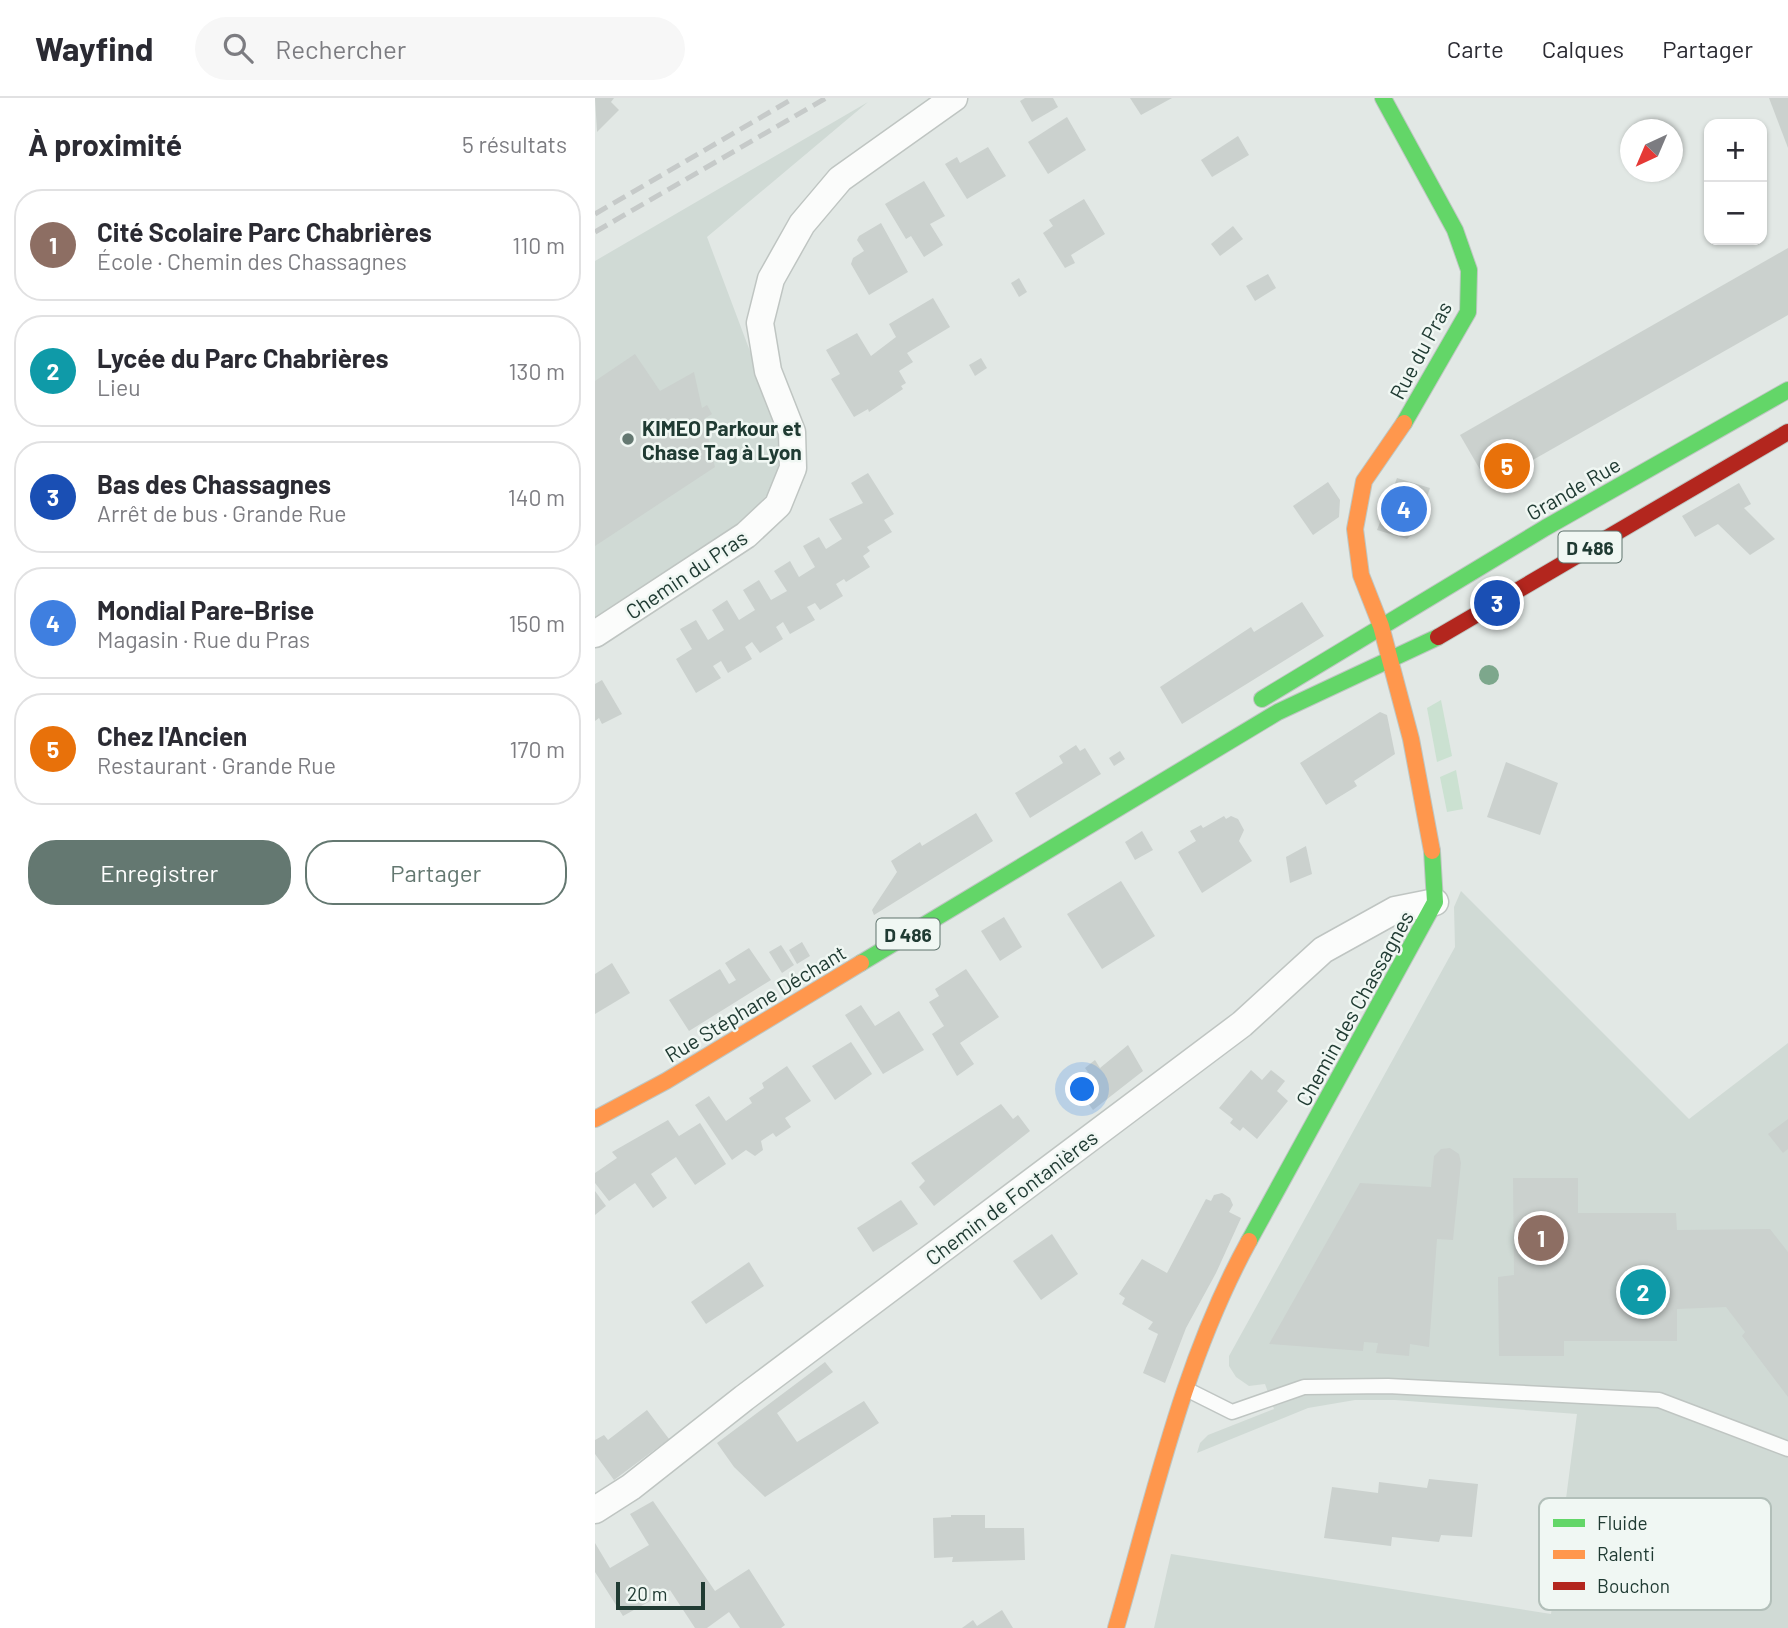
<!DOCTYPE html>
<html lang="fr">
<meta charset="utf-8">
<style>
body{margin:0;font-family:Barlow,sans-serif;background:#f7f7f7;color:#2b2b33}
.controls{position:absolute;right:21px;top:21px;display:grid;overflow:hidden;border-radius:14px;box-shadow:0 2px 5px #0004}
.controls button{width:63px;height:63px;display:grid;place-items:center;padding:0;border:0;border-bottom:2px solid #e1e1e2;background:#fff;color:#2b2b33;font:35px sans-serif}
.compass{position:absolute;left:1025px;top:21px;width:63px;height:63px;border-radius:50%;background:#fff;box-shadow:0 2px 5px #0004;rotate:224deg}
.scale{position:absolute;left:21px;bottom:18px;width:89px;box-sizing:border-box;padding-left:7px;border:4px solid #203b33;border-top:0;font-size:19px;line-height:24px;white-space:nowrap;color:#203b33;-webkit-text-stroke:5px #f0f7f3;paint-order:stroke}
.you{position:absolute;left:488px;top:992px;width:24px;height:24px;margin:-18px;border:5px solid #fff;border-radius:50%;background:#1a73e8;box-shadow:0 0 0 10px #1a73e833}
.badge{display:grid;place-items:center;width:46px;height:46px;border-radius:50%;background:#647871;color:#fff;font-size:23px;font-weight:700}
.pin{position:absolute;translate:-50% -50%;border:4px solid #fff;box-shadow:0 2px 7px #0006}
.list{margin:0;padding:0;list-style:none}
h2{display:flex;justify-content:space-between;align-items:center;height:91px;margin:0;padding:0 28px;font-size:30px}
h2 small{font-size:23px;font-weight:400;color:#7c7c81}
.list li{display:grid;grid-template-columns:46px 1fr auto;gap:21px;align-items:center;box-sizing:border-box;height:112px;margin:0 14px 14px;padding:0 14px;border:2px solid #e1e1e2;border-radius:28px}
.list b{display:block;font-size:26px;white-space:nowrap}
.list p{margin:0;font-size:23px;white-space:nowrap;color:#7c7c81}
.list em{font-size:23px;font-style:normal;color:#7c7c81}
.actions{display:flex;gap:14px;padding:21px 28px}
.actions a{flex:1;padding:16px 0;border:2px solid #647871;border-radius:28px;text-align:center;font-size:24px;color:#647871}
.actions .main{background:#647871;color:#fff}
.icon{flex:none;width:38px;height:38px;fill:none;stroke:currentColor;stroke-width:2;stroke-linecap:round;stroke-linejoin:round}
.map{position:relative;flex:none;width:1193px;height:1530px;overflow:hidden}
header{display:flex;align-items:center;gap:42px;box-sizing:border-box;height:98px;padding:0 35px;background:#fff;border-bottom:2px solid #e1e1e2}
header strong{font-size:33px}
nav{display:flex;gap:38px;margin-inline-start:auto;font-size:24px}
.search{width:490px;height:63px;background:#f7f7f7;display:flex;align-items:center;gap:18px;box-sizing:border-box;padding:0 24px;border-radius:38px;color:#7c7c81;font-size:26px}
main{display:flex}
aside{flex:1;background:#fff}
.map>svg:first-child{display:block}
.built{fill:#d0dad5}
.green{fill:#cbe1d1}
.building{fill:#cbd1ce}
.lines{fill:none;stroke-linecap:round;stroke-linejoin:round}
.lane-casing{stroke:#bfc5c2;stroke-width:17}
.street-casing{stroke:#bfc5c2;stroke-width:29}
.fast-casing{stroke:#bec6c2;stroke-width:18}
.slow-casing{stroke:#bec6c2;stroke-width:18}
.jam-casing{stroke:#bec6c2;stroke-width:18}
.lane{stroke:#fbfcfb;stroke-width:14}
.street{stroke:#fbfcfb;stroke-width:26}
.fast{stroke:#63d668;stroke-width:16}
.slow{stroke:#ff974d;stroke-width:16}
.jam{stroke:#b3261e;stroke-width:16}
.rail{stroke:#c6cac9;stroke-width:5;stroke-dasharray:14 7;stroke-linecap:butt}
.tree{fill:#7da78c}
.poi-dot{fill:#647871;stroke:#f0f7f3;stroke-width:2.5}
.labels{text-anchor:middle;dominant-baseline:central;stroke-width:5;stroke-linejoin:round;paint-order:stroke}
.shield{fill:#f0f7f3;stroke:#5e736d;stroke-width:2}
.shield-label{font-size:19px;font-weight:bold;fill:#203b33}
.street-label{font-size:21px;fill:#203b33;stroke:#f0f7f3}
.poi-label{font-size:21px;font-weight:bold;fill:#203b33;stroke:#f0f7f3;text-anchor:start}
.key{fill:#f0f7f3;stroke:#b2bfb9;stroke-width:2}
.key-label{font-size:19px;fill:#203b33}
</style>
<header>
<strong>Wayfind</strong>
<div class="search"><svg class="icon" aria-label="search" viewBox="0 0 24 24"><circle cx="10" cy="10" r="6"/><path d="M15 15l6 6"/></svg>Rechercher</div>
<nav><a>Carte</a><a>Calques</a><a>Partager</a></nav>
</header>
<main>
<aside>
<h2>À proximité<small>5 résultats</small></h2>
<ul class="list">
<li><span class="badge" style="background:#8d6e63">1</span><div><b>Cité Scolaire Parc Chabrières</b><p>École · Chemin des Chassagnes</p></div><em>110 m</em></li>
<li><span class="badge" style="background:#0f9aa8">2</span><div><b>Lycée du Parc Chabrières</b><p>Lieu</p></div><em>130 m</em></li>
<li><span class="badge" style="background:#1a4fb4">3</span><div><b>Bas des Chassagnes</b><p>Arrêt de bus · Grande Rue</p></div><em>140 m</em></li>
<li><span class="badge" style="background:#3f7fe0">4</span><div><b>Mondial Pare-Brise</b><p>Magasin · Rue du Pras</p></div><em>150 m</em></li>
<li><span class="badge" style="background:#e8710a">5</span><div><b>Chez l'Ancien</b><p>Restaurant · Grande Rue</p></div><em>170 m</em></li>
</ul>
<div class="actions"><a class="main">Enregistrer</a><a>Partager</a></div>
</aside>
<div class="map">
<svg width="1193" height="1530" viewBox="0 0 1193 1530">
<rect width="100%" height="100%" fill="#e2e8e5"/>
<g class="built">
<polygon points="273,4 112,139 188,341 180,388 145,427 0,531 0,163"/>
<polygon points="866,793 1094,1021 1193,945 1193,1530 559,1530 576,1456 956,1516 982,1316 800,1302 760,1302 713,1310 602,1355 605,1345 613,1337 679,1311 670,1286 654,1288 641,1279 634,1268 634,1258 860,849 859,809"/>
</g>
<g class="green">
<polygon points="846,602 857,658 842,664 832,610"/>
<polygon points="861,672 868,711 852,714 845,679"/>
</g>
<g class="building">
<polygon points="0,0 19,0 16,4 24,12 2,34"/>
<polygon points="430,0 458,0 463,9 437,24 425,3"/>
<polygon points="535,0 577,0 546,17"/>
<polygon points="1174,0 1193,0 1193,50"/>
<polygon points="472,19 491,52 453,76 433,44"/>
<polygon points="643,38 654,57 617,79 606,62"/>
<polygon points="393,49 411,78 372,101 350,66 362,59 365,65"/>
<polygon points="329,83 350,118 335,126 348,147 329,159 316,138 311,141 290,106"/>
<polygon points="489,101 510,136 476,157 480,165 470,170 448,135 458,128 454,122"/>
<polygon points="286,125 313,174 274,197 256,166 258,160 269,153 262,142 264,138"/>
<polygon points="638,128 648,141 625,158 616,146"/>
<polygon points="1193,150 1193,217 894,387 865,337"/>
<polygon points="673,176 681,190 660,203 651,188"/>
<polygon points="424,180 432,194 424,199 416,185"/>
<polygon points="338,200 355,229 312,255 318,264 304,273 311,285 306,288 308,291 274,314 273,311 259,319 236,281 245,276 231,252 262,235 276,258 301,239 294,226"/>
<polygon points="40,256 65,293 99,274 107,310 112,307 117,316 109,321 120,369 0,448 0,283"/>
<polygon points="386,260 392,270 380,278 374,267"/>
<polygon points="273,375 299,416 289,422 297,434 272,449 275,453 268,458 275,469 251,484 249,481 241,486 248,498 225,512 220,505 212,509 220,522 195,536 188,524 181,529 188,541 165,555 157,544 150,549 157,561 133,575 126,563 118,568 126,580 101,595 81,561 97,551 85,531 101,522 113,542 129,532 117,512 132,502 144,522 160,512 148,492 164,482 176,502 192,493 179,473 195,463 204,479 220,469 208,448 224,439 231,451 247,441 234,421 268,405 256,385"/>
<polygon points="802,380 835,390 820,434 812,441 782,432"/>
<polygon points="733,384 745,402 744,419 718,437 698,408"/>
<polygon points="1144,385 1156,406 1149,410 1180,441 1155,457 1123,426 1100,439 1087,418"/>
<polygon points="707,504 729,538 587,626 565,589 656,529 659,534"/>
<polygon points="7,582 27,616 7,626 4,620 0,623 0,586"/>
<polygon points="785,614 792,617 800,656 759,683 762,688 731,707 705,665"/>
<polygon points="481,647 485,653 490,650 506,676 435,720 420,695 468,665 464,658"/>
<polygon points="525,653 530,661 519,668 514,660"/>
<polygon points="911,664 963,685 945,737 892,719"/>
<polygon points="381,715 398,743 279,817 277,812 302,774 296,763 325,744 327,748"/>
<polygon points="629,718 631,721 636,718 643,721 649,732 644,743 657,763 607,795 583,754 601,743 595,733 606,727 608,730"/>
<polygon points="547,733 558,752 540,762 530,744"/>
<polygon points="711,748 717,776 695,785 691,759"/>
<polygon points="526,783 560,838 507,871 472,816"/>
<polygon points="409,819 427,849 405,863 386,833"/>
<polygon points="207,844 215,858 202,866 194,852"/>
<polygon points="186,847 199,867 187,875 174,854"/>
<polygon points="154,850 176,882 94,933 74,902 125,871 134,886 141,882 130,865"/>
<polygon points="17,865 35,895 0,916 0,876"/>
<polygon points="371,871 404,919 365,945 379,966 362,978 337,936 349,928 334,904 344,898 340,891"/>
<polygon points="266,907 280,928 304,913 329,952 288,976 250,917"/>
<polygon points="256,944 277,976 240,1002 217,968"/>
<polygon points="533,947 548,973 498,1012 481,988 495,977 490,970 500,962 505,970"/>
<polygon points="192,968 216,1003 190,1020 196,1029 181,1039 178,1035 166,1043 168,1052 160,1058 151,1052 137,1062 100,1007 114,998 131,1023 157,1005 154,1000 169,990 167,985"/>
<polygon points="656,972 667,982 676,972 690,983 682,993 693,1003 662,1041 648,1029 645,1033 635,1025 638,1021 624,1010"/>
<polygon points="406,1006 418,1021 423,1017 435,1033 339,1108 324,1089 330,1083 316,1065"/>
<polygon points="1193,1021 1193,1051 1188,1055 1173,1036"/>
<polygon points="73,1022 84,1038 105,1025 131,1066 100,1087 81,1059 56,1076 72,1100 58,1110 40,1085 14,1103 0,1085 0,1075 22,1060 17,1054"/>
<polygon points="855,1050 864,1056 866,1065 858,1142 842,1141 834,1249 815,1246 814,1258 781,1255 783,1245 769,1244 768,1253 674,1246 765,1085 836,1089 839,1058 846,1051"/>
<polygon points="918,1080 983,1080 983,1115 1081,1115 1082,1132 1175,1131 1193,1154 1193,1299 1147,1238 1150,1234 1131,1209 1082,1211 1082,1243 969,1243 969,1258 904,1258 903,1179 919,1177"/>
<polygon points="0,1093 11,1108 0,1117"/>
<polygon points="627,1095 635,1100 638,1107 634,1114 646,1120 621,1175 591,1230 570,1285 548,1275 563,1236 553,1231 558,1224 527,1206 530,1200 524,1196 547,1161 572,1175 611,1101 616,1103 619,1097"/>
<polygon points="306,1102 323,1126 278,1154 262,1130"/>
<polygon points="457,1136 483,1176 446,1202 418,1163"/>
<polygon points="154,1164 169,1188 111,1226 96,1204"/>
<polygon points="230,1264 238,1274 182,1315 202,1344 269,1303 284,1325 170,1399 139,1369 122,1345"/>
<polygon points="52,1312 74,1341 19,1382 0,1356 0,1342 9,1337 13,1342"/>
<polygon points="834,1381 883,1386 877,1439 846,1437 844,1444 797,1439 796,1448 729,1440 737,1389 783,1395 784,1384 832,1390"/>
<polygon points="58,1403 120,1493 154,1471 190,1527 186,1530 145,1530 134,1514 112,1530 100,1530 75,1492 28,1518 0,1474 0,1445 15,1470 54,1447 35,1416"/>
<polygon points="356,1417 390,1417 390,1430 429,1430 430,1462 357,1464 358,1459 339,1460 338,1420 356,1419"/>
<polygon points="407,1512 418,1530 367,1530 378,1522 382,1528"/>
</g>
<g class="lines">
<g class="lane-casing">
<polyline id="lane" points="591,1291 637,1314 709,1289 793,1288 1064,1302 1193,1351"/>
</g>
<g class="street-casing">
<g id="street">
<polyline points="0,536 151,437 183,407 198,370 197,334 173,273 165,225 176,181 207,126 245,81 359,0"/>
<polyline points="0,1412 36,1389 149,1300 647,926 728,852 800,812 840,804"/>
</g>
</g>
<g class="fast-casing">
<g id="fast">
<polyline points="788,0 860,132 874,172 873,214 809,325"/>
<polyline points="667,601 950,430 1193,292"/>
<polyline points="266,865 683,614 843,539"/>
<polyline points="654,1143 840,804 837,753"/>
</g>
</g>
<g class="slow-casing">
<g id="slow">
<polyline points="809,325 769,383 760,431 766,477 786,528 816,641 837,753"/>
<polyline points="0,1021 71,983 266,865"/>
<path d="M 521,1530 C 559,1399 588,1263 654,1143"/>
</g>
</g>
<g class="jam-casing">
<polyline id="jam" points="843,539 1193,334"/>
</g>
<use href="#lane" class="lane"/>
<use href="#street" class="street"/>
<use href="#fast" class="fast"/>
<use href="#slow" class="slow"/>
<use href="#jam" class="jam"/>
<g class="rail">
<polyline points="0,116 199,0"/>
<polyline points="0,134 231,0"/>
</g>
</g>
<circle class="tree" cx="894" cy="577" r="10"/>
<circle class="poi-dot" cx="33" cy="341" r="7"/>
<g class="labels">
<g class="shield">
<rect x="963.5" y="433.5" width="63" height="31" rx="5"/>
<rect x="281.5" y="820.5" width="63" height="31" rx="5"/>
</g>
<g class="shield-label">
<text x="995" y="449">D 486</text>
<text x="313" y="836">D 486</text>
</g>
<g class="street-label">
<text transform="translate(825 252) rotate(-62)">Rue du Pras</text>
<text transform="translate(978 390) rotate(-30)">Grande Rue</text>
<text transform="translate(91 476) rotate(-34)">Chemin du Pras</text>
<text transform="translate(160 905) rotate(-31)">Rue Stéphane Déchant</text>
<text transform="translate(759 910) rotate(-61)">Chemin des Chassagnes</text>
<text transform="translate(416 1099) rotate(-37)">Chemin de Fontanières</text>
</g>
<g class="poi-label">
<text x="47" y="329">KIMEO Parkour et<tspan x="47" dy="24">Chase Tag à Lyon</tspan></text>
</g>
</g>
<rect x="944" y="1400" width="232" height="112" rx="10" class="key"/>
<rect x="958" y="1421" width="32" height="8" fill="#63d668"/>
<rect x="958" y="1452" width="32" height="9" fill="#ff974d"/>
<rect x="958" y="1484" width="32" height="8" fill="#b3261e"/>
<g class="key-label">
<text x="1002" y="1432">Fluide</text>
<text x="1002" y="1463">Ralenti</text>
<text x="1002" y="1495">Bouchon</text>
</g>
</svg>
<div class="controls">
<button>+</button>
<button>−</button>
</div>
<svg class="compass" viewBox="-18 -18 36 36"><path d="M0-13l5 13h-10z" fill="#e53935"/><path d="M0 13l5-13h-10z" fill="#7c7c81"/></svg>
<div class="scale">20 m</div>
<div class="you"></div>
<div class="pin badge" style="left:946px;top:1140px;background:#8d6e63">1</div>
<div class="pin badge" style="left:1048px;top:1194px;background:#0f9aa8">2</div>
<div class="pin badge" style="left:902px;top:505px;background:#1a4fb4">3</div>
<div class="pin badge" style="left:809px;top:411px;background:#3f7fe0">4</div>
<div class="pin badge" style="left:912px;top:368px;background:#e8710a">5</div>
</div>
</main>
